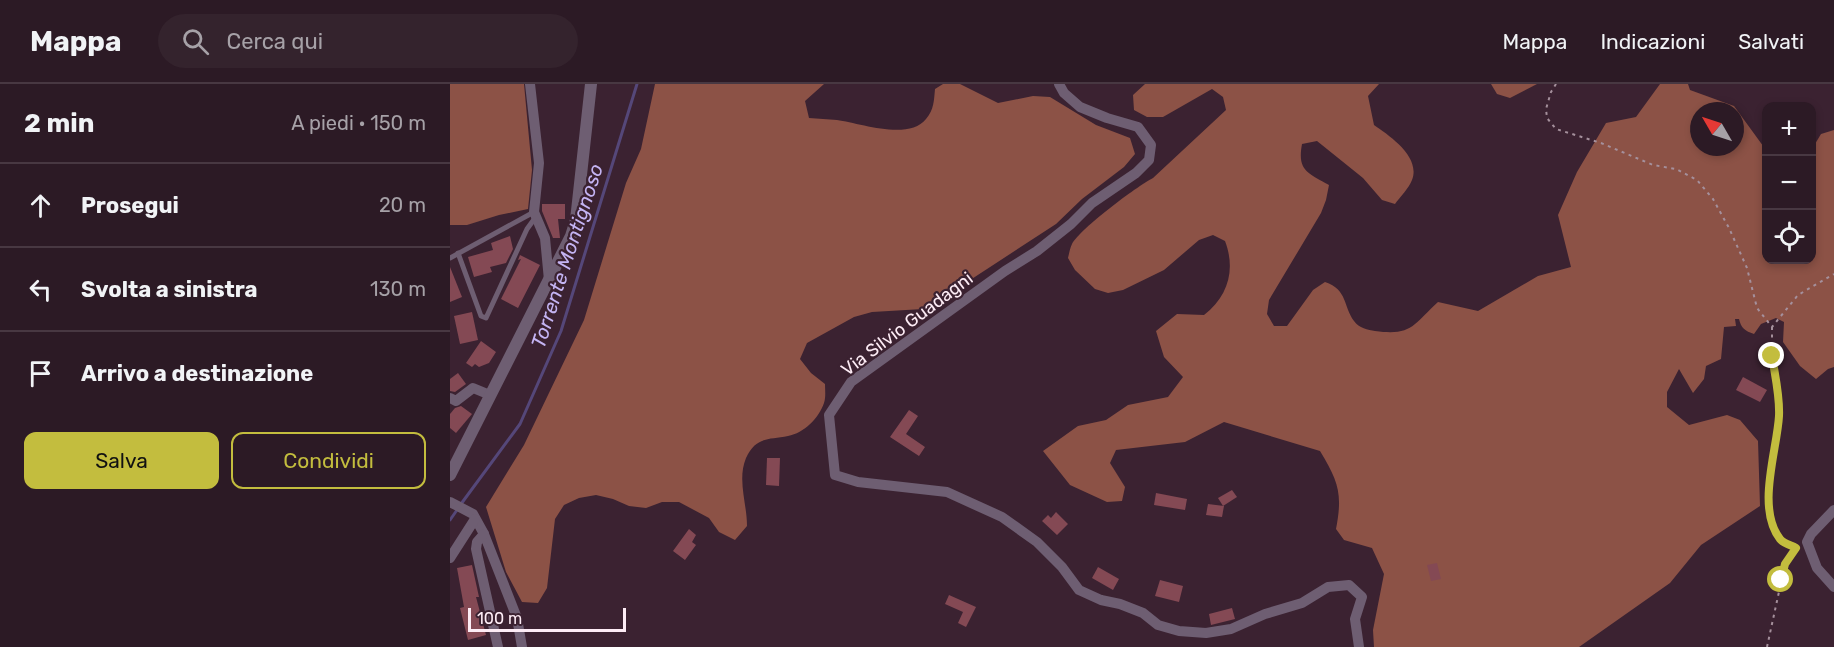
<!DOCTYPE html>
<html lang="it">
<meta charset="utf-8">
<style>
body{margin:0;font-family:Rubik,sans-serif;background:#34232d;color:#f1f3f6}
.controls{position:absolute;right:18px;top:18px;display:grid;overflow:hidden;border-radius:12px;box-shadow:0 3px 9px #0003}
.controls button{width:54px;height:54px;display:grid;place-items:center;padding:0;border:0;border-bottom:2px solid #483842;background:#2c1a25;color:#f1f3f6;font:30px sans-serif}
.compass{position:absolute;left:1240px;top:18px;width:54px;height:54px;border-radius:50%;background:#2c1a25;box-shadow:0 3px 9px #0003;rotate:309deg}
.scale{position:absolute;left:18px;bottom:15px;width:158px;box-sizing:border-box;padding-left:6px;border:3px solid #fdecf5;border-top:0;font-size:16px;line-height:21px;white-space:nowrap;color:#fdecf5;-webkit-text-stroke:4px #3b2231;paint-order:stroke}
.stop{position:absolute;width:18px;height:18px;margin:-14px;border:4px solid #c3bd3e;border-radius:50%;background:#fff}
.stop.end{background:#c3bd3e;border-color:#fff;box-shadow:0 2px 6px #0008}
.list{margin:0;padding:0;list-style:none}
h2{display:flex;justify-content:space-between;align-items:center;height:78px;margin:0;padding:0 24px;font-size:26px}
h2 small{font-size:20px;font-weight:400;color:#a6a1a7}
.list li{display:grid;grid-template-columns:39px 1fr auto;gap:18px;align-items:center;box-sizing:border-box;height:84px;padding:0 24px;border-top:2px solid #483842}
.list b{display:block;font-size:22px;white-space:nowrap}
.list em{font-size:20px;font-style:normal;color:#a6a1a7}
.actions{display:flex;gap:12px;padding:18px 24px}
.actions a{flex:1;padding:14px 0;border:2px solid #c3bd3e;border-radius:12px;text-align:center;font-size:21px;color:#c3bd3e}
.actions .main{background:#c3bd3e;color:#111}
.icon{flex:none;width:33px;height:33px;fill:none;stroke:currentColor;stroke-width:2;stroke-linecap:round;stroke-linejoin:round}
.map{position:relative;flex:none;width:1384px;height:563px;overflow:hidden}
header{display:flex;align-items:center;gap:36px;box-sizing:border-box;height:84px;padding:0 30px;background:#2c1a25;border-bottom:2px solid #483842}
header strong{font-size:28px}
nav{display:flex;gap:33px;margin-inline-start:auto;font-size:21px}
.search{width:420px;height:54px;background:#34232d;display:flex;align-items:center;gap:15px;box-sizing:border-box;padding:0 21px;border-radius:33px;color:#a6a1a7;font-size:22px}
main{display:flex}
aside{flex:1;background:#2c1a25}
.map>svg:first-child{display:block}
.forest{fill:#8c5246;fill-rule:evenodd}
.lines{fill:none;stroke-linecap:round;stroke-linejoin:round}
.stream{stroke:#554779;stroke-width:3}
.building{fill:#844954}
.path{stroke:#a5909c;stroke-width:2;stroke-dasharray:3 4.5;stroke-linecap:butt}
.service{stroke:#6e5e72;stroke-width:5}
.minor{stroke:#6e5e72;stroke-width:10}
.tertiary{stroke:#6e5e72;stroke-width:12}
.route{stroke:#c3bd3e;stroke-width:8}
.labels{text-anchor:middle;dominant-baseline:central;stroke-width:4.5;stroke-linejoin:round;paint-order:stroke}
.street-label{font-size:18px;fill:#fdecf5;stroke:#3b2231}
.water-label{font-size:20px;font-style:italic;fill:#c4b4f3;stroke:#3b2231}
</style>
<header>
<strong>Mappa</strong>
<div class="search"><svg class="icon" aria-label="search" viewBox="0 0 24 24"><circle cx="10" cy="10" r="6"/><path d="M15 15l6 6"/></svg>Cerca qui</div>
<nav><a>Mappa</a><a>Indicazioni</a><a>Salvati</a></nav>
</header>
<main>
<aside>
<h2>2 min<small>A piedi · 150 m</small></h2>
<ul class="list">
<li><svg class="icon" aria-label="ahead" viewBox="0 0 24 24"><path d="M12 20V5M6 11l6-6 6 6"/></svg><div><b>Prosegui</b></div><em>20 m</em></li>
<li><svg class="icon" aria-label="left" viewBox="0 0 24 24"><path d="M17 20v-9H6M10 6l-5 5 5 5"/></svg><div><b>Svolta a sinistra</b></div><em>130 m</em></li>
<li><svg class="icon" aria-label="arrive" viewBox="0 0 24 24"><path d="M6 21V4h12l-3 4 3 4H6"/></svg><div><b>Arrivo a destinazione</b></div></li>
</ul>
<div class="actions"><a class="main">Salva</a><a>Condividi</a></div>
</aside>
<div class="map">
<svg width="1384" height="563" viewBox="0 0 1384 563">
<rect width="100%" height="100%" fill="#3b2231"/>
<g class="forest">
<polygon points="0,0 74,0 82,86 78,125 49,131 17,141 0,141"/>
<path d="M 205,0 L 374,0 L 355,17 L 359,34 C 368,35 378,35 387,36 C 409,39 459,57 476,35 C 484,26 484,16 485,5 L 493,0 L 510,0 L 548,19 L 583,12 L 600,13 L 646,41 L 680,54 L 685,70 L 674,83 L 632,115 L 606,140 L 488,217 L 473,225 L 422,228 L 404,233 L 357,259 L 350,275 L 361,289 L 375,300 C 375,306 376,313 374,319 C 369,334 354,349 338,352 C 319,356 306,352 296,374 C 287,396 297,419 297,442 L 285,456 L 269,448 L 259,434 L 229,418 L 212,418 L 196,424 L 179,422 L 163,415 L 146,411 L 129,414 L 114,421 L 105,435 L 97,504 L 88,519 L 72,518 L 56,488 L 36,423 L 74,361 L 134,236 L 176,99 L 191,65 Z"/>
<path d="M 695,0 L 929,0 L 918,12 L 924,41 C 940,52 971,73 962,96 C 959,104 950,113 945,120 L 932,116 L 913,94 L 867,57 L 852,60 C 847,87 858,89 879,101 L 876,116 L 871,129 L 819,216 L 817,230 L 824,242 L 837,242 L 863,206 L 875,198 C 898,206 893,222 904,237 C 909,244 918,246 925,247 C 962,252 963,241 988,218 L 1028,227 L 1088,192 L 1121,183 L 1108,131 L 1127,88 L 1156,39 L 1186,33 L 1210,0 L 1238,0 L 1240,6 L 1284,22 L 1316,66 L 1316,176 L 1362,176 L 1362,65 L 1371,50 L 1384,46 L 1384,283 L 1378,285 L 1366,295 L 1350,282 L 1333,258 L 1334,238 L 1326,234 L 1311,240 L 1304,250 C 1295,247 1291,244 1289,235 L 1285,235 L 1286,242 L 1274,243 L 1271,275 L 1256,282 L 1254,295 L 1243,309 L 1229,285 L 1217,308 L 1217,323 L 1239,341 L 1277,331 L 1290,336 L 1308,357 L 1310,422 L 1251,461 L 1220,499 L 1129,563 L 924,563 L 923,546 L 934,490 L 922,464 L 894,456 L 886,445 C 893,409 888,397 870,367 L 774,338 L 735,358 L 666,366 L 660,379 L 675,403 L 672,417 L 657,418 L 620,401 L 593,367 L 628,342 L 656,336 L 678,321 L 718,313 L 733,293 L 714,273 L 706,247 L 727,230 L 754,231 C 778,212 786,186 775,157 L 763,151 L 749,156 L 714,186 L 673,206 L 658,209 L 645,205 L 625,186 L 618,174 C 619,170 620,164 622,160 C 631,144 686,103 703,94 L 776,26 L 773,13 L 762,5 L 713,33 L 697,33 L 684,26 L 683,11 ZM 1249,27 L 1285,27 L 1285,63 L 1249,63 Z"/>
<polygon points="1041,0 1087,0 1060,14 1047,10"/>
</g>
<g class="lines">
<g class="stream">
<polyline points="11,420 70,340 111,247 187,0"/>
<polyline points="0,436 7,426"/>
</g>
</g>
<g class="building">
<polygon points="92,120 115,120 115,135 108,135 110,154 103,154 92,127"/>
<polygon points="60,152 63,165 56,179 40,183 42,188 24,193 18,173 43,166 41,159"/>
<polygon points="70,171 90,181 68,224 51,215 71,175 68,176"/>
<polygon points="0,183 12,213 0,218"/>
<polygon points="22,228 28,256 10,260 4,232"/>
<polygon points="31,257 46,268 39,279 29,283 25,280 22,283 16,279"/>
<polygon points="8,289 16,300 5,308 0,307 0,295"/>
<polygon points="1293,293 1317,306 1310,318 1286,306"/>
<polygon points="11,322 22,330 6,349 0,344 0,330 5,324"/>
<polygon points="459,326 468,332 456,350 475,363 469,372 440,353"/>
<polygon points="317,374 330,374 329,402 316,401"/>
<polygon points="782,406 787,413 773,422 768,414"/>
<polygon points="706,409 737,415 735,426 704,421"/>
<polygon points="758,420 774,422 772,433 756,431"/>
<polygon points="606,428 618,440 607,451 592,437 598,431 601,434"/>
<polygon points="239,445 246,451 242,458 246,461 235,476 223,467"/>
<polygon points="987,479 991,495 981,497 977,481"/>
<polygon points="22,481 29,513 26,513 36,551 18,556 10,524 14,523 7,484"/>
<polygon points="648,483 669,495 663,506 642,494"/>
<polygon points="710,496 733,502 729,518 705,512"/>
<polygon points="499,511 526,523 516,543 508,539 513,528 495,520"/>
<polygon points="782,524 785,535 761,541 759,530"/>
</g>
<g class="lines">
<g class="path">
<polyline points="1106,0 1101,8 1096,25 1097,34 1106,45 1151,59 1203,81 1226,85 1247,96 1263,115 1279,144 1297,184 1307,224 1322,243 1348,211 1384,190"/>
<polyline points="1322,243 1322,272 1327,304 1329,333 1320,386 1319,415 1324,441 1330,455 1346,463"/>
<polyline points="1317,563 1335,480 1347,463"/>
</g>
<g class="service">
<polyline points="8,169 31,232 36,234 77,145 85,134"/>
<polyline points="0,174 84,128"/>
</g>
<g class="minor">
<polyline points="80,0 89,79 84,128 95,154 99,196"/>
<polyline points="609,0 614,9 630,23 657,34 688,43 701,61 699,76 686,89 642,119 621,140 587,167 555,187 401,298 379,331 385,391 408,398 497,408 552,433 587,458 612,483 629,506 651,516 670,520 693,529 708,541 729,547 756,549 781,545 815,530 852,519 878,503 899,501 912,513 905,535 909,563"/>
<polyline points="0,314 6,317 23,304 40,311"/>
<polyline points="0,418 23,430 34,450 67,534 72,563"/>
<polyline points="1384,426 1361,450 1357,458 1367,484 1384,503"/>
<polyline points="34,450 27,458 26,465 48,563"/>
<polyline points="0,474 25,435"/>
</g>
<polyline class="tertiary" points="0,391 121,152 126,136 141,0"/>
</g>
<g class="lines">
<path class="route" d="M 1322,272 C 1325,292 1330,312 1329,332 C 1327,367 1306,424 1330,455 C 1334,460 1341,461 1346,464 L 1335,480 L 1331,496"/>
</g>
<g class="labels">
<g class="street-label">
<text transform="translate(457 240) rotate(-37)">Via Silvio Guadagni</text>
</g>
<g class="water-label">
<text transform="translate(117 172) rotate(-72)">Torrente Montignoso</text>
</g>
</g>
</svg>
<div class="controls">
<button>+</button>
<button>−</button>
<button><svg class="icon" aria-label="locate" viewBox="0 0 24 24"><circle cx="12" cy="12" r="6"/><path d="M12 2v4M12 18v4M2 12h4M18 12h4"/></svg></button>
</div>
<svg class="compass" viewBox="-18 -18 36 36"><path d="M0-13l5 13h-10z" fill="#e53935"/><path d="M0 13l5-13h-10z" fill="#a6a1a7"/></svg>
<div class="scale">100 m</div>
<div class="stop" style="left:1331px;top:496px"></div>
<div class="stop end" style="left:1322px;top:272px"></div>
</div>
</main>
